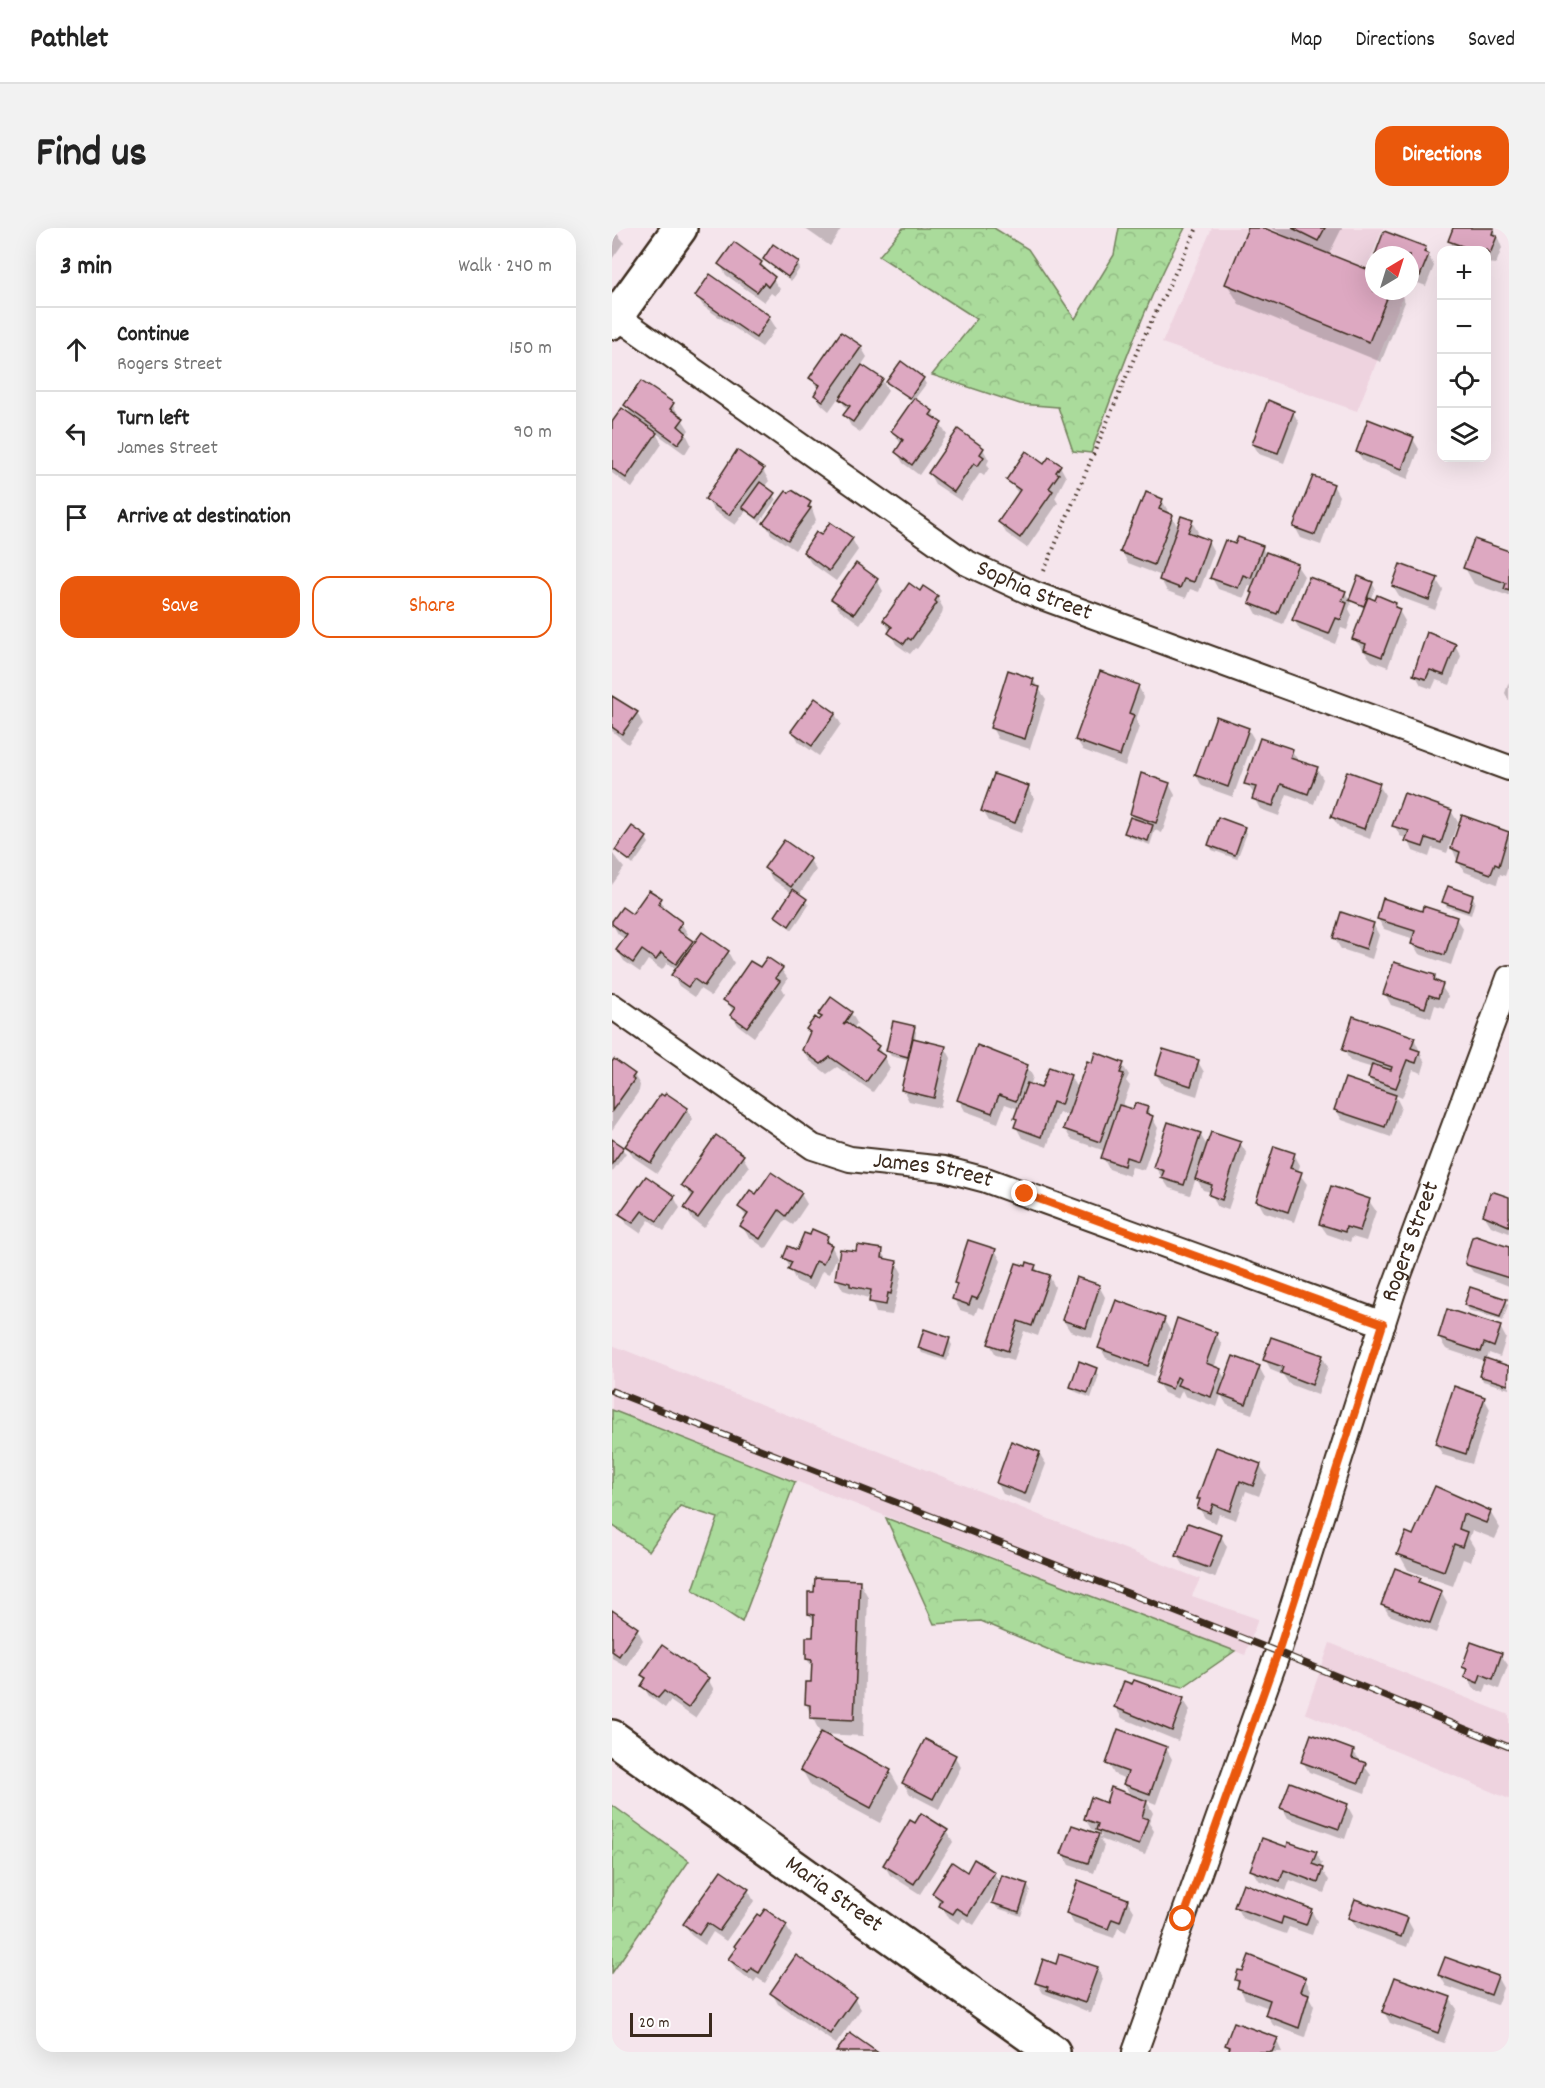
<!DOCTYPE html>
<meta charset="utf-8">
<style>
body{margin:0;font-family:Dekko,sans-serif;background:#f2f2f2;color:#222}
.controls{position:absolute;right:18px;top:18px;display:grid;overflow:hidden;border-radius:12px;box-shadow:0 6px 24px #0002}
.controls button{width:54px;height:54px;display:grid;place-items:center;padding:0;border:0;border-bottom:2px solid #e0e0e0;background:#fff;color:#222;font:30px sans-serif}
.compass{position:absolute;left:753px;top:18px;width:54px;height:54px;border-radius:50%;background:#fff;box-shadow:0 6px 24px #0002;rotate:38deg}
.scale{position:absolute;left:18px;bottom:15px;width:82px;box-sizing:border-box;padding-left:6px;border:3px solid #3b2a1e;border-top:0;font-size:16px;line-height:21px;white-space:nowrap;color:#3b2a1e;-webkit-text-stroke:4px #fff;paint-order:stroke}
.stop{position:absolute;width:18px;height:18px;margin:-14px;border:4px solid #ea580c;border-radius:50%;background:#fff}
.stop.end{background:#ea580c;border-color:#fff;box-shadow:0 2px 6px #0008}
.list{margin:0;padding:0;list-style:none}
h2{display:flex;justify-content:space-between;align-items:center;height:78px;margin:0;padding:0 24px;font-size:26px}
h2 small{font-size:20px;font-weight:400;color:#767676}
.list li{display:grid;grid-template-columns:39px 1fr auto;gap:18px;align-items:center;box-sizing:border-box;height:84px;padding:0 24px;border-top:2px solid #e0e0e0}
.list b{display:block;font-size:22px;white-space:nowrap}
.list p{margin:0;font-size:20px;white-space:nowrap;color:#767676}
.list em{font-size:20px;font-style:normal;color:#767676}
.actions{display:flex;gap:12px;padding:18px 24px}
.actions a{flex:1;padding:14px 0;border:2px solid #ea580c;border-radius:18px;text-align:center;font-size:21px;color:#ea580c}
.actions .main{background:#ea580c;color:#fff}
.icon{flex:none;width:33px;height:33px;fill:none;stroke:currentColor;stroke-width:2;stroke-linecap:round;stroke-linejoin:round}
.map{position:relative;flex:none;width:897px;height:1824px;overflow:hidden;border-radius:18px}
header{display:flex;align-items:center;gap:36px;box-sizing:border-box;height:84px;padding:0 30px;background:#fff;border-bottom:2px solid #e0e0e0}
header strong{font-size:28px}
nav{display:flex;gap:33px;margin-inline-start:auto;font-size:21px}
.intro{display:flex;align-items:center;justify-content:space-between;box-sizing:border-box;height:144px;padding:0 36px}
h1{margin:0;font-size:42px}
.button{padding:15px 27px;border-radius:18px;background:#ea580c;color:#fff;font-size:21px;font-weight:700}
main{display:flex;gap:36px;padding:0 36px}
aside{flex:1;background:#fff;border-radius:18px;box-shadow:0 6px 24px #0002}
.map>svg:first-child{display:block}
.built{fill:#eed3df}
.forest{fill:url(#forest-crowns);stroke:#72825c;stroke-width:1.5}
.shadow{fill:#0003}
.building{fill:#dda8c1;stroke:#3b2a1e;stroke-width:1.5}
.lines{fill:none;stroke-linecap:round;stroke-linejoin:round}
.street-casing{stroke:#3b2a1e;stroke-width:28}
.secondary-casing{stroke:#3b2a1e;stroke-width:38}
.path{stroke:#3b2a1e;stroke-width:4;stroke-dasharray:1.5 4.5;stroke-linecap:butt}
.street{stroke:#fff;stroke-width:24}
.secondary{stroke:#fff;stroke-width:33}
.rail-casing{stroke:#3b2a1e;stroke-width:7}
.rail{stroke:#fff;stroke-width:4.5;stroke-dasharray:14;stroke-linecap:butt}
.route{stroke:#ea580c;stroke-width:8}
.labels{text-anchor:middle;dominant-baseline:central;stroke-width:5;stroke-linejoin:round;paint-order:stroke}
.street-label{font-size:24px;fill:#3b2a1e;stroke:#fff}
</style>
<header>
<strong>Pathlet</strong>
<nav><a>Map</a><a>Directions</a><a>Saved</a></nav>
</header>
<div class="intro"><h1>Find us</h1><a class="button">Directions</a></div>
<main>
<aside>
<h2>3 min<small>Walk · 240 m</small></h2>
<ul class="list">
<li><svg class="icon" aria-label="ahead" viewBox="0 0 24 24"><path d="M12 20V5M6 11l6-6 6 6"/></svg><div><b>Continue</b><p>Rogers Street</p></div><em>150 m</em></li>
<li><svg class="icon" aria-label="left" viewBox="0 0 24 24"><path d="M17 20v-9H6M10 6l-5 5 5 5"/></svg><div><b>Turn left</b><p>James Street</p></div><em>90 m</em></li>
<li><svg class="icon" aria-label="arrive" viewBox="0 0 24 24"><path d="M6 21V4h12l-3 4 3 4H6"/></svg><div><b>Arrive at destination</b></div></li>
</ul>
<div class="actions"><a class="main">Save</a><a>Share</a></div>
</aside>
<div class="map">
<svg width="897" height="1824" viewBox="0 0 897 1824">
<defs>
<pattern id="forest-crowns" width="20" height="18" patternUnits="userSpaceOnUse" patternTransform="scale(1.5)"><rect width="20" height="18" fill="#aadb9b"/><path d="M2 6a3 3 0 1 1 6 0M12 15a3 3 0 1 1 6 0" fill="none" stroke="#93bc85"/></pattern>
</defs>
<rect width="100%" height="100%" fill="#f5e5ec"/>
<filter id="ink" filterUnits="userSpaceOnUse"><feTurbulence type="fractalNoise" baseFrequency=".0167" numOctaves="2"/><feDisplacementMap in="SourceGraphic" scale="12" xChannelSelector="R" yChannelSelector="G"/><feConvolveMatrix kernelMatrix="1 2 1 2 8 2 1 2 1" color-interpolation-filters="sRGB"/></filter>
<g filter="url(#ink)">
<g class="built">
<polygon points="600,0 771,0 756,37 762,39 762,63 793,63 745,183 550,115"/>
<polygon points="0,1117 588,1351 580,1368 646,1391 633,1427 0,1182"/>
<polygon points="718,1415 897,1487 897,1571 693,1485"/>
</g>
<g class="forest">
<path d="M 291,0 L 382,0 L 416,21 L 463,91 L 502,27 L 507,0 L 573,0 C 534,73 507,148 479,225 L 461,223 L 446,179 L 408,176 L 320,147 L 365,91 L 267,28 Z"/>
<polygon points="0,1182 183,1254 130,1394 81,1362 106,1290 68,1278 37,1323 0,1297"/>
<polygon points="274,1290 623,1423 571,1459 454,1429 369,1393 322,1396"/>
<polygon points="0,1577 77,1633 0,1745"/>
</g>
<g class="shadow">
<polygon points="0,0 12,14 0,31"/>
<polygon points="192,0 228,0 229,1 218,18"/>
<polygon points="637,0 648,0 675,11 676,9 659,0 730,0 717,26 762,46 762,63 787,63 793,74 769,134 627,76 615,56"/>
<polygon points="843,0 882,0 890,20 884,36 874,35 874,22 844,22 838,13"/>
<polygon points="813,21 822,38 814,58 798,52 798,27 764,27"/>
<polygon points="152,31 185,35 188,40 179,53"/>
<polygon points="149,35 168,61 163,68 159,65 152,74 114,47 108,36"/>
<polygon points="99,48 157,89 164,100 150,119 91,78 85,68"/>
<polygon points="249,119 255,129 249,138 270,152 276,163 248,204 239,198 233,187 236,183 227,169 217,183 210,177 203,167 207,162 199,150"/>
<polygon points="311,151 314,156 302,172 320,184 335,207 307,247 291,235 285,224 290,217 280,203 301,174 276,154"/>
<polygon points="60,176 77,202 74,206 79,216 73,226 44,205 50,216 20,260 0,245 0,197 20,189 14,177"/>
<polygon points="681,184 687,195 672,235 647,226 641,216"/>
<polygon points="801,211 807,221 796,251 752,234 745,224"/>
<polygon points="371,221 377,232 375,236 377,240 372,248 368,245 349,273 323,256 317,245"/>
<polygon points="433,238 448,238 454,249 443,270 446,275 415,320 394,305 388,294 407,266 396,252"/>
<polygon points="151,242 157,253 152,259 164,271 148,294 134,283 123,297 101,282 95,271"/>
<polygon points="721,257 727,268 709,317 689,310 683,299"/>
<polygon points="550,272 556,283 555,286 560,288 566,300 580,294 586,304 584,308 596,313 602,324 587,364 578,361 574,370 555,363 549,352 550,348 516,335 510,324"/>
<polygon points="198,275 204,292 183,322 159,306 153,295"/>
<polygon points="240,311 246,322 224,353 199,335 192,324"/>
<polygon points="624,317 650,320 653,325 685,338 692,348 671,396 645,386 639,375 642,359 637,357 632,370 606,361 600,350"/>
<polygon points="897,325 897,368 862,356 853,340"/>
<polygon points="747,350 760,355 763,360 758,372 783,376 793,393 776,439 760,433 742,411 753,381 740,373 737,381 740,387 735,402 729,400 723,416 688,402 682,392 733,364 738,373"/>
<polygon points="824,351 831,362 823,382 788,369 781,358"/>
<polygon points="265,352 271,363 248,396 227,381 221,371"/>
<polygon points="308,365 325,369 331,380 330,386 305,421 303,420 298,426 284,416 272,392"/>
<polygon points="843,417 849,428 838,457 824,452 820,461 809,457 803,446"/>
<polygon points="421,452 434,471 418,521 386,511 380,500"/>
<polygon points="897,454 897,473 893,465"/>
<polygon points="526,458 532,469 524,492 527,499 513,538 471,522 465,512"/>
<polygon points="0,469 25,485 31,496 16,516 0,503"/>
<polygon points="223,486 229,496 207,528 187,514 181,503"/>
<polygon points="636,501 642,511 621,569 590,558 584,547"/>
<polygon points="680,523 687,534 705,541 711,551 702,576 675,566 667,588 648,581 642,570 643,567 634,555"/>
<polygon points="557,556 563,567 550,605 543,602 538,617 517,609 514,604 524,593 519,585"/>
<polygon points="767,557 773,567 758,611 727,599 720,589"/>
<polygon points="416,559 422,570 409,605 377,593 371,583"/>
<polygon points="839,583 846,594 835,625 820,620 817,629 801,623 796,611 788,608 782,597"/>
<polygon points="851,589 897,606 897,636 893,648 888,646 885,656 853,644 846,634 840,620"/>
<polygon points="632,600 635,605 625,631 600,622 598,617"/>
<polygon points="34,610 37,615 21,637 4,622"/>
<polygon points="0,625 12,640 0,657"/>
<polygon points="198,632 204,642 187,667 197,677 180,702 165,688 180,665 160,651 154,640"/>
<polygon points="860,668 863,673 859,687 835,679 832,674"/>
<polygon points="49,672 54,684 69,695 76,706 73,709 82,718 116,724 122,735 99,768 88,761 83,769 67,758 61,747 65,742 55,735 50,742 36,732 28,744 12,733 5,722 13,711 6,706 0,695 21,688"/>
<polygon points="811,685 844,691 851,701 839,737 807,726 801,716 802,711 772,701 766,691"/>
<polygon points="761,696 767,707 760,731 729,721 722,710"/>
<polygon points="148,741 169,741 176,751 170,760 173,765 142,809 126,797 120,787 122,784 113,772"/>
<polygon points="822,748 836,768 832,780 823,777 819,790 779,777 773,766"/>
<polygon points="239,785 245,795 241,801 266,819 278,840 261,864 225,839 215,846 198,833 191,822 199,806 196,801 207,794 210,790 208,787"/>
<polygon points="302,800 304,804 303,812 333,819 339,830 328,880 297,873 291,862 298,833 279,828 276,823"/>
<polygon points="802,810 813,835 810,845 801,842 790,870 783,867 789,879 779,909 730,892 724,882 764,862 757,850 761,840 738,833 732,822"/>
<polygon points="586,834 592,844 585,868 551,857 544,846"/>
<polygon points="481,836 510,836 517,847 514,853 518,858 510,879 522,883 535,880 546,900 532,942 520,939 517,948 497,941 491,930 493,923 459,911 452,900 457,888 447,884 435,919 410,910 404,899 407,881 393,876 386,895 353,883 347,872 415,838 421,849 418,858 430,862 458,848 466,862"/>
<polygon points="0,837 22,847 28,857 27,863 0,902"/>
<polygon points="75,881 81,891 45,945 21,929 15,918"/>
<polygon points="588,906 595,918 628,915 635,926 616,982 605,978 599,964 591,962 584,950 578,967 557,960 543,939"/>
<polygon points="0,913 14,925 0,944"/>
<polygon points="682,926 688,937 686,944 695,956 682,994 652,984 646,973"/>
<polygon points="131,929 137,939 92,1000 80,991 74,980 81,970 71,957"/>
<polygon points="189,966 195,976 181,997 173,992 154,1021 136,1008 130,998 135,990 128,980 144,968"/>
<polygon points="62,969 68,980 52,1003 37,992 28,1005 15,996 9,986"/>
<polygon points="897,970 897,1005 879,998 872,987"/>
<polygon points="757,973 764,983 754,1013 740,1009 738,1014 715,1006 708,996"/>
<polygon points="215,1009 225,1029 217,1046 210,1043 202,1061 184,1053 173,1030"/>
<polygon points="383,1022 389,1033 371,1081 366,1079 363,1087 348,1082 342,1071 346,1059 343,1054"/>
<polygon points="897,1022 897,1058 861,1044 854,1034"/>
<polygon points="270,1023 276,1033 284,1034 290,1045 280,1087 264,1085 259,1071 231,1062 225,1051 245,1025"/>
<polygon points="423,1038 427,1045 437,1048 443,1059 426,1108 412,1103 402,1132 384,1127 378,1116 415,1040"/>
<polygon points="487,1058 493,1069 480,1110 458,1103 451,1092"/>
<polygon points="894,1072 896,1077 891,1093 856,1082 853,1077"/>
<polygon points="552,1092 558,1102 542,1148 494,1130 488,1119"/>
<polygon points="888,1099 894,1110 888,1129 877,1125 875,1132 897,1139 897,1161 871,1153 869,1148 873,1134 834,1121 827,1110"/>
<polygon points="604,1106 610,1117 602,1140 608,1142 614,1152 647,1139 653,1150 640,1186 615,1177 609,1167 605,1179 573,1168 570,1162 566,1171 552,1165 545,1154"/>
<polygon points="337,1112 340,1117 335,1133 310,1125 307,1120"/>
<polygon points="710,1128 716,1139 706,1167 677,1156 671,1147 659,1142 653,1131"/>
<polygon points="484,1142 487,1147 479,1170 462,1163 459,1158"/>
<polygon points="872,1170 878,1181 860,1236 831,1227 824,1216"/>
<polygon points="427,1225 434,1236 419,1276 391,1266 385,1255"/>
<polygon points="648,1237 655,1248 647,1268 634,1263 624,1292 607,1286 604,1295 593,1290 587,1280 587,1270"/>
<polygon points="813,1281 878,1284 888,1300 883,1311 860,1302 857,1311 863,1321 859,1334 851,1331 841,1358 796,1342 787,1326 802,1309"/>
<polygon points="609,1308 615,1319 603,1350 572,1338 566,1328"/>
<polygon points="808,1351 811,1357 829,1364 835,1375 824,1405 777,1387 771,1377"/>
<polygon points="247,1353 256,1369 251,1508 209,1506 278,1543 287,1559 268,1595 199,1558 190,1542 209,1507 194,1476 200,1456 201,1441 195,1431 202,1411 203,1395 197,1386"/>
<polygon points="0,1384 25,1401 31,1412 14,1438 0,1430"/>
<polygon points="889,1427 896,1437 887,1461 875,1456 872,1465 860,1460 852,1439"/>
<polygon points="31,1447 96,1451 102,1462 83,1490 58,1473 53,1480 37,1468 31,1458 34,1453"/>
<polygon points="571,1471 578,1482 566,1513 510,1490 503,1479"/>
<polygon points="554,1520 560,1531 544,1576 534,1572 541,1585 537,1595 542,1603 533,1627 488,1611 492,1618 482,1645 457,1637 451,1626 461,1599 490,1609 487,1604 479,1601 473,1591 495,1577 519,1568 512,1556 514,1551 502,1546 496,1535"/>
<polygon points="741,1523 759,1547 753,1565 697,1544 691,1534"/>
<polygon points="343,1529 349,1539 327,1581 298,1566 291,1555"/>
<polygon points="735,1577 741,1588 733,1611 676,1590 670,1579"/>
<polygon points="335,1603 341,1614 308,1666 278,1647 272,1637"/>
<polygon points="676,1621 704,1625 710,1636 708,1640 717,1652 712,1665 678,1652 674,1663 646,1652 640,1642"/>
<polygon points="382,1645 388,1656 415,1657 418,1662 409,1688 385,1680 382,1675 387,1658 362,1697 351,1690 347,1696 335,1688 322,1666 356,1646"/>
<polygon points="136,1662 142,1673 114,1713 101,1704 93,1717 79,1707 73,1696"/>
<polygon points="515,1672 522,1683 514,1704 506,1700 502,1710 462,1696 455,1685"/>
<polygon points="624,1679 699,1682 705,1693 700,1707 677,1699 674,1706 630,1690"/>
<polygon points="737,1689 795,1691 801,1702 795,1719 744,1700"/>
<polygon points="174,1698 180,1708 153,1755 145,1750 142,1754 124,1742 118,1731"/>
<polygon points="445,1738 485,1740 491,1751 479,1785 431,1765 425,1755"/>
<polygon points="828,1747 885,1749 891,1760 885,1777 834,1758"/>
<polygon points="693,1751 699,1762 697,1769 702,1778 693,1809 661,1797 655,1787 657,1780 633,1771 624,1752"/>
<polygon points="160,1765 242,1770 249,1781 224,1816 166,1776"/>
<polygon points="838,1771 845,1781 832,1815 778,1795 772,1784"/>
<polygon points="664,1811 670,1824 618,1824 615,1817"/>
</g>
<g class="building">
<polygon points="636,0 652,0 762,44 762,63 778,63 757,114 613,56"/>
<polygon points="680,0 713,0 706,13"/>
<polygon points="841,0 882,0 880,6 885,8 878,26 874,22 861,22 836,13"/>
<polygon points="772,3 814,19 812,24 817,26 808,48 798,44 798,27 763,27"/>
<polygon points="122,14 150,34 148,37 163,49 156,59 152,55 145,64 106,36"/>
<polygon points="161,16 187,34 176,49 151,31"/>
<polygon points="98,46 158,88 144,110 83,68"/>
<polygon points="229,104 250,118 211,173 202,167 208,157 197,150"/>
<polygon points="289,133 312,150 298,170 274,154"/>
<polygon points="250,137 271,151 241,194 231,187 238,178 227,171"/>
<polygon points="29,153 62,175 58,181 72,190 66,198 74,205 66,216 12,177"/>
<polygon points="302,170 321,183 318,187 330,195 300,237 283,224 291,212 279,203"/>
<polygon points="656,172 682,183 666,225 640,216"/>
<polygon points="10,180 45,205 14,250 0,240 0,194"/>
<polygon points="756,191 802,209 790,241 744,224"/>
<polygon points="346,201 372,220 368,226 372,229 366,238 362,235 342,264 316,245"/>
<polygon points="125,222 152,241 117,287 93,271"/>
<polygon points="414,223 432,236 437,229 449,237 444,244 447,246 437,260 441,263 408,310 386,294 408,262 394,252"/>
<polygon points="701,248 722,256 703,307 681,299"/>
<polygon points="148,254 163,265 145,290 130,279"/>
<polygon points="180,262 199,274 196,279 199,280 176,312 151,295 174,263 177,265"/>
<polygon points="534,264 551,271 547,281 561,287 542,337 508,324 528,274 530,275"/>
<polygon points="569,288 581,292 576,304 597,312 582,354 572,351 568,360 547,352"/>
<polygon points="218,294 241,310 217,343 191,324 204,304 209,307"/>
<polygon points="626,309 651,318 639,350 631,347 626,360 598,350 613,312 623,316"/>
<polygon points="862,311 897,323 897,363 892,361 894,355 851,340"/>
<polygon points="654,324 686,336 665,386 637,375 641,365 638,364"/>
<polygon points="244,335 266,351 242,386 219,371"/>
<polygon points="788,336 826,350 817,372 780,358"/>
<polygon points="746,348 761,354 752,378 737,372"/>
<polygon points="697,349 734,363 730,373 735,375 729,392 724,390 717,406 680,392"/>
<polygon points="297,355 308,363 311,358 326,368 323,373 325,375 299,412 296,410 292,416 276,405 280,399 271,392"/>
<polygon points="765,367 784,375 783,379 788,381 770,429 752,422 754,416 740,411 756,369 763,372"/>
<polygon points="815,404 844,416 832,447 818,442 814,451 801,447"/>
<polygon points="396,442 422,451 420,457 428,459 413,511 378,500"/>
<polygon points="488,443 527,457 517,485 522,487 508,528 463,512"/>
<polygon points="0,468 26,484 10,506 0,499"/>
<polygon points="203,470 224,485 200,518 179,503"/>
<polygon points="604,488 637,500 616,559 583,547"/>
<polygon points="648,510 681,521 678,530 706,539 696,566 669,556 661,578 640,571 644,559 632,556"/>
<polygon points="735,543 768,555 752,601 719,589"/>
<polygon points="529,545 558,555 544,595 518,586"/>
<polygon points="382,546 417,558 403,595 369,583"/>
<polygon points="792,565 840,582 829,615 814,610 811,619 793,613 797,603 780,598"/>
<polygon points="850,587 897,604 887,638 883,636 879,646 845,634 848,624 839,620"/>
<polygon points="518,589 541,597 536,613 512,605"/>
<polygon points="606,589 633,599 623,627 596,617"/>
<polygon points="20,598 35,609 18,633 3,622"/>
<polygon points="172,612 199,631 179,659 152,640"/>
<polygon points="836,658 861,667 856,683 830,674"/>
<polygon points="181,661 195,671 177,698 163,688"/>
<polygon points="37,662 50,670 46,676 70,694 65,702 81,713 64,736 49,725 44,732 30,722 21,735 4,722 15,707 0,696 0,693 10,679 20,686"/>
<polygon points="771,670 810,683 811,678 845,689 833,727 799,716 803,703 765,691"/>
<polygon points="729,684 762,695 754,721 721,710"/>
<polygon points="90,704 117,723 92,758 82,751 76,759 59,747"/>
<polygon points="155,729 171,740 163,750 168,753 135,799 118,787 123,780 111,772 138,733 148,739"/>
<polygon points="782,734 823,747 822,752 831,756 826,770 817,767 813,780 771,766"/>
<polygon points="219,769 240,784 231,797 234,794 267,818 264,822 273,828 254,854 218,829 209,836 190,822 198,804 194,801 203,789 207,792 210,789 206,787"/>
<polygon points="741,788 803,809 799,820 808,823 804,835 795,832 784,860 756,850 760,836 779,842 780,839 730,822"/>
<polygon points="281,793 303,798 296,829 274,823"/>
<polygon points="301,810 334,818 322,870 289,862"/>
<polygon points="365,817 416,837 404,873 387,867 380,885 345,872"/>
<polygon points="551,821 587,832 579,858 543,846"/>
<polygon points="483,824 512,835 508,845 512,846 488,914 451,901 475,833 480,835"/>
<polygon points="2,831 23,846 20,850 22,852 0,883 0,834"/>
<polygon points="437,839 459,847 449,877 441,874 429,909 402,899 405,891 402,890 415,855 429,860"/>
<polygon points="733,850 784,867 773,899 722,882"/>
<polygon points="54,865 76,880 39,935 13,918 49,866 52,868"/>
<polygon points="523,875 536,879 534,885 541,888 526,933 514,929 512,938 489,930 507,877 521,881"/>
<polygon points="556,894 589,905 572,957 549,950 552,943 541,939"/>
<polygon points="599,904 629,914 610,972 597,967 600,957 583,951"/>
<polygon points="104,907 132,927 86,990 72,980 82,966 69,957"/>
<polygon points="0,911 12,919 0,936"/>
<polygon points="662,918 683,925 678,940 690,944 676,984 644,973"/>
<polygon points="159,944 190,965 174,988 167,982 148,1011 128,998 136,986 126,979 138,962 144,966"/>
<polygon points="34,948 63,968 45,993 30,983 21,995 7,986"/>
<polygon points="719,958 758,971 748,1003 734,999 733,1004 707,996"/>
<polygon points="882,964 897,969 897,998 871,987 878,965"/>
<polygon points="200,1001 216,1008 214,1014 220,1017 211,1036 204,1033 196,1051 176,1042 180,1034 171,1030 176,1018 185,1022 192,1005 198,1007"/>
<polygon points="864,1008 897,1019 897,1050 855,1037 853,1034 860,1009"/>
<polygon points="356,1012 384,1021 369,1064 365,1071 360,1069 357,1077 340,1071 345,1056 342,1055"/>
<polygon points="245,1017 271,1021 270,1030 285,1033 279,1066 276,1065 274,1077 257,1074 259,1062 238,1058 238,1055 223,1051 228,1021 244,1023"/>
<polygon points="415,1034 424,1037 422,1042 438,1047 420,1098 406,1093 396,1123 376,1116 404,1035 414,1038"/>
<polygon points="464,1049 488,1057 474,1100 450,1092"/>
<polygon points="858,1059 895,1071 888,1089 852,1077"/>
<polygon points="504,1072 553,1090 536,1138 486,1120"/>
<polygon points="835,1081 889,1098 882,1119 872,1115 869,1124 826,1110"/>
<polygon points="565,1090 605,1105 594,1135 609,1141 599,1169 565,1157 568,1151 565,1149 560,1161 544,1155"/>
<polygon points="312,1101 338,1110 332,1129 306,1120"/>
<polygon points="659,1109 711,1127 700,1157 669,1145 671,1139 651,1132"/>
<polygon points="621,1128 648,1138 634,1176 607,1166"/>
<polygon points="873,1130 897,1138 896,1157 867,1148"/>
<polygon points="467,1133 485,1140 476,1165 458,1159"/>
<polygon points="842,1158 873,1169 854,1226 823,1216"/>
<polygon points="399,1213 428,1224 413,1266 384,1255"/>
<polygon points="604,1219 649,1236 641,1258 628,1253 618,1283 601,1276 598,1285 585,1280 588,1271 585,1271"/>
<polygon points="823,1258 879,1283 874,1295 851,1286 847,1301 855,1304 850,1319 842,1316 832,1343 785,1326 794,1304 801,1307"/>
<polygon points="576,1295 610,1307 597,1340 564,1328"/>
<polygon points="783,1340 809,1350 807,1354 830,1363 818,1395 769,1377"/>
<polygon points="203,1350 248,1352 242,1492 198,1490 198,1477 193,1476 194,1454 199,1454 200,1432 194,1431 194,1409 201,1409 202,1387 196,1386 196,1364 202,1364"/>
<polygon points="0,1382 26,1400 7,1428 0,1423"/>
<polygon points="859,1414 890,1425 881,1451 869,1446 866,1455 852,1449 855,1441 850,1439"/>
<polygon points="50,1417 97,1450 76,1480 52,1463 46,1470 29,1458 34,1450 29,1447"/>
<polygon points="522,1452 572,1470 560,1503 502,1479 512,1453 520,1456"/>
<polygon points="506,1501 555,1519 538,1566 511,1556 516,1544 494,1536"/>
<polygon points="209,1504 279,1542 259,1580 188,1542"/>
<polygon points="699,1506 742,1522 740,1530 754,1535 747,1555 689,1534"/>
<polygon points="313,1511 344,1527 321,1571 290,1555"/>
<polygon points="678,1554 736,1576 727,1601 668,1580"/>
<polygon points="499,1559 535,1573 530,1589 536,1591 527,1617 484,1602 486,1596 472,1591 479,1569 494,1575"/>
<polygon points="309,1585 336,1602 302,1656 271,1637 298,1592 303,1595"/>
<polygon points="460,1597 487,1606 476,1635 449,1626"/>
<polygon points="650,1610 675,1619 676,1614 705,1624 700,1636 711,1640 706,1655 672,1642 668,1653 638,1642"/>
<polygon points="362,1631 383,1644 356,1687 345,1680 341,1686 327,1678 330,1672 320,1665 340,1634 355,1644"/>
<polygon points="109,1642 137,1661 107,1703 95,1695 87,1707 71,1696"/>
<polygon points="390,1647 416,1656 407,1684 380,1675"/>
<polygon points="466,1652 516,1671 508,1694 500,1691 496,1701 454,1685"/>
<polygon points="631,1655 700,1681 694,1697 671,1689 669,1696 622,1679"/>
<polygon points="743,1671 796,1690 789,1709 736,1690"/>
<polygon points="153,1681 175,1697 147,1745 139,1740 136,1745 116,1731 124,1720 122,1718 145,1686 148,1688"/>
<polygon points="447,1726 486,1739 473,1775 435,1762 436,1759 423,1755 431,1731 444,1736"/>
<polygon points="184,1727 244,1769 218,1806 158,1765"/>
<polygon points="637,1727 694,1750 689,1763 697,1766 687,1800 653,1787 658,1772 625,1760 627,1753 623,1752 626,1742 631,1743"/>
<polygon points="833,1729 886,1748 879,1767 826,1747"/>
<polygon points="783,1749 839,1769 826,1805 770,1784"/>
<polygon points="622,1794 666,1810 660,1824 616,1824 618,1819 613,1817"/>
<polygon points="238,1805 265,1824 224,1824"/>
</g>
<g class="lines">
<g class="street-casing">
<g id="street">
<path id="s1" d="M 0,85 L 353,334 L 422,366 L 897,540"/>
<path id="s2" d="M 0,778 L 201,919 L 238,931 L 332,941 L 374,952 L 771,1096"/>
<path id="s3" d="M 523,1824 L 666,1424 L 781,1063 L 897,750"/>
</g>
</g>
<g class="secondary-casing">
<g id="secondary">
<polyline points="0,94 68,0"/>
<path id="s4" d="M 0,1509 L 441,1824"/>
</g>
</g>
<polyline class="path" points="432,343 526,121 585,0"/>
<use href="#street" class="street"/>
<use href="#secondary" class="secondary"/>
<g class="rail-casing">
<polyline id="rail" points="0,1163 666,1424 897,1519"/>
</g>
<use href="#rail" class="rail"/>
</g>
</g>
<g class="lines" filter="url(#ink)">
<polyline class="route" points="413,966 771,1096 666,1424 571,1691"/>
</g>
<g class="labels">
<g class="street-label">
<text stroke="none"><textPath href="#s1" startOffset="507">Sophia Street</textPath></text>
<text stroke="none"><textPath href="#s2" startOffset="368">James Street</textPath></text>
<text stroke="none"><textPath href="#s3" startOffset="856">Rogers Street</textPath></text>
<text stroke="none"><textPath href="#s4" startOffset="272">Maria Street</textPath></text>
</g>
</g>
</svg>
<div class="controls">
<button>+</button>
<button>−</button>
<button><svg class="icon" aria-label="locate" viewBox="0 0 24 24"><circle cx="12" cy="12" r="6"/><path d="M12 2v4M12 18v4M2 12h4M18 12h4"/></svg></button>
<button><svg class="icon" aria-label="layers" viewBox="0 0 24 24"><path d="M12 4l9 5-9 5-9-5zM3 14l9 5 9-5"/></svg></button>
</div>
<svg class="compass" viewBox="-18 -18 36 36"><path d="M0-13l5 13h-10z" fill="#e53935"/><path d="M0 13l5-13h-10z" fill="#767676"/></svg>
<div class="scale">20 m</div>
<div class="stop" style="left:571px;top:1691px"></div>
<div class="stop end" style="left:413px;top:966px"></div>
</div>
</main>
